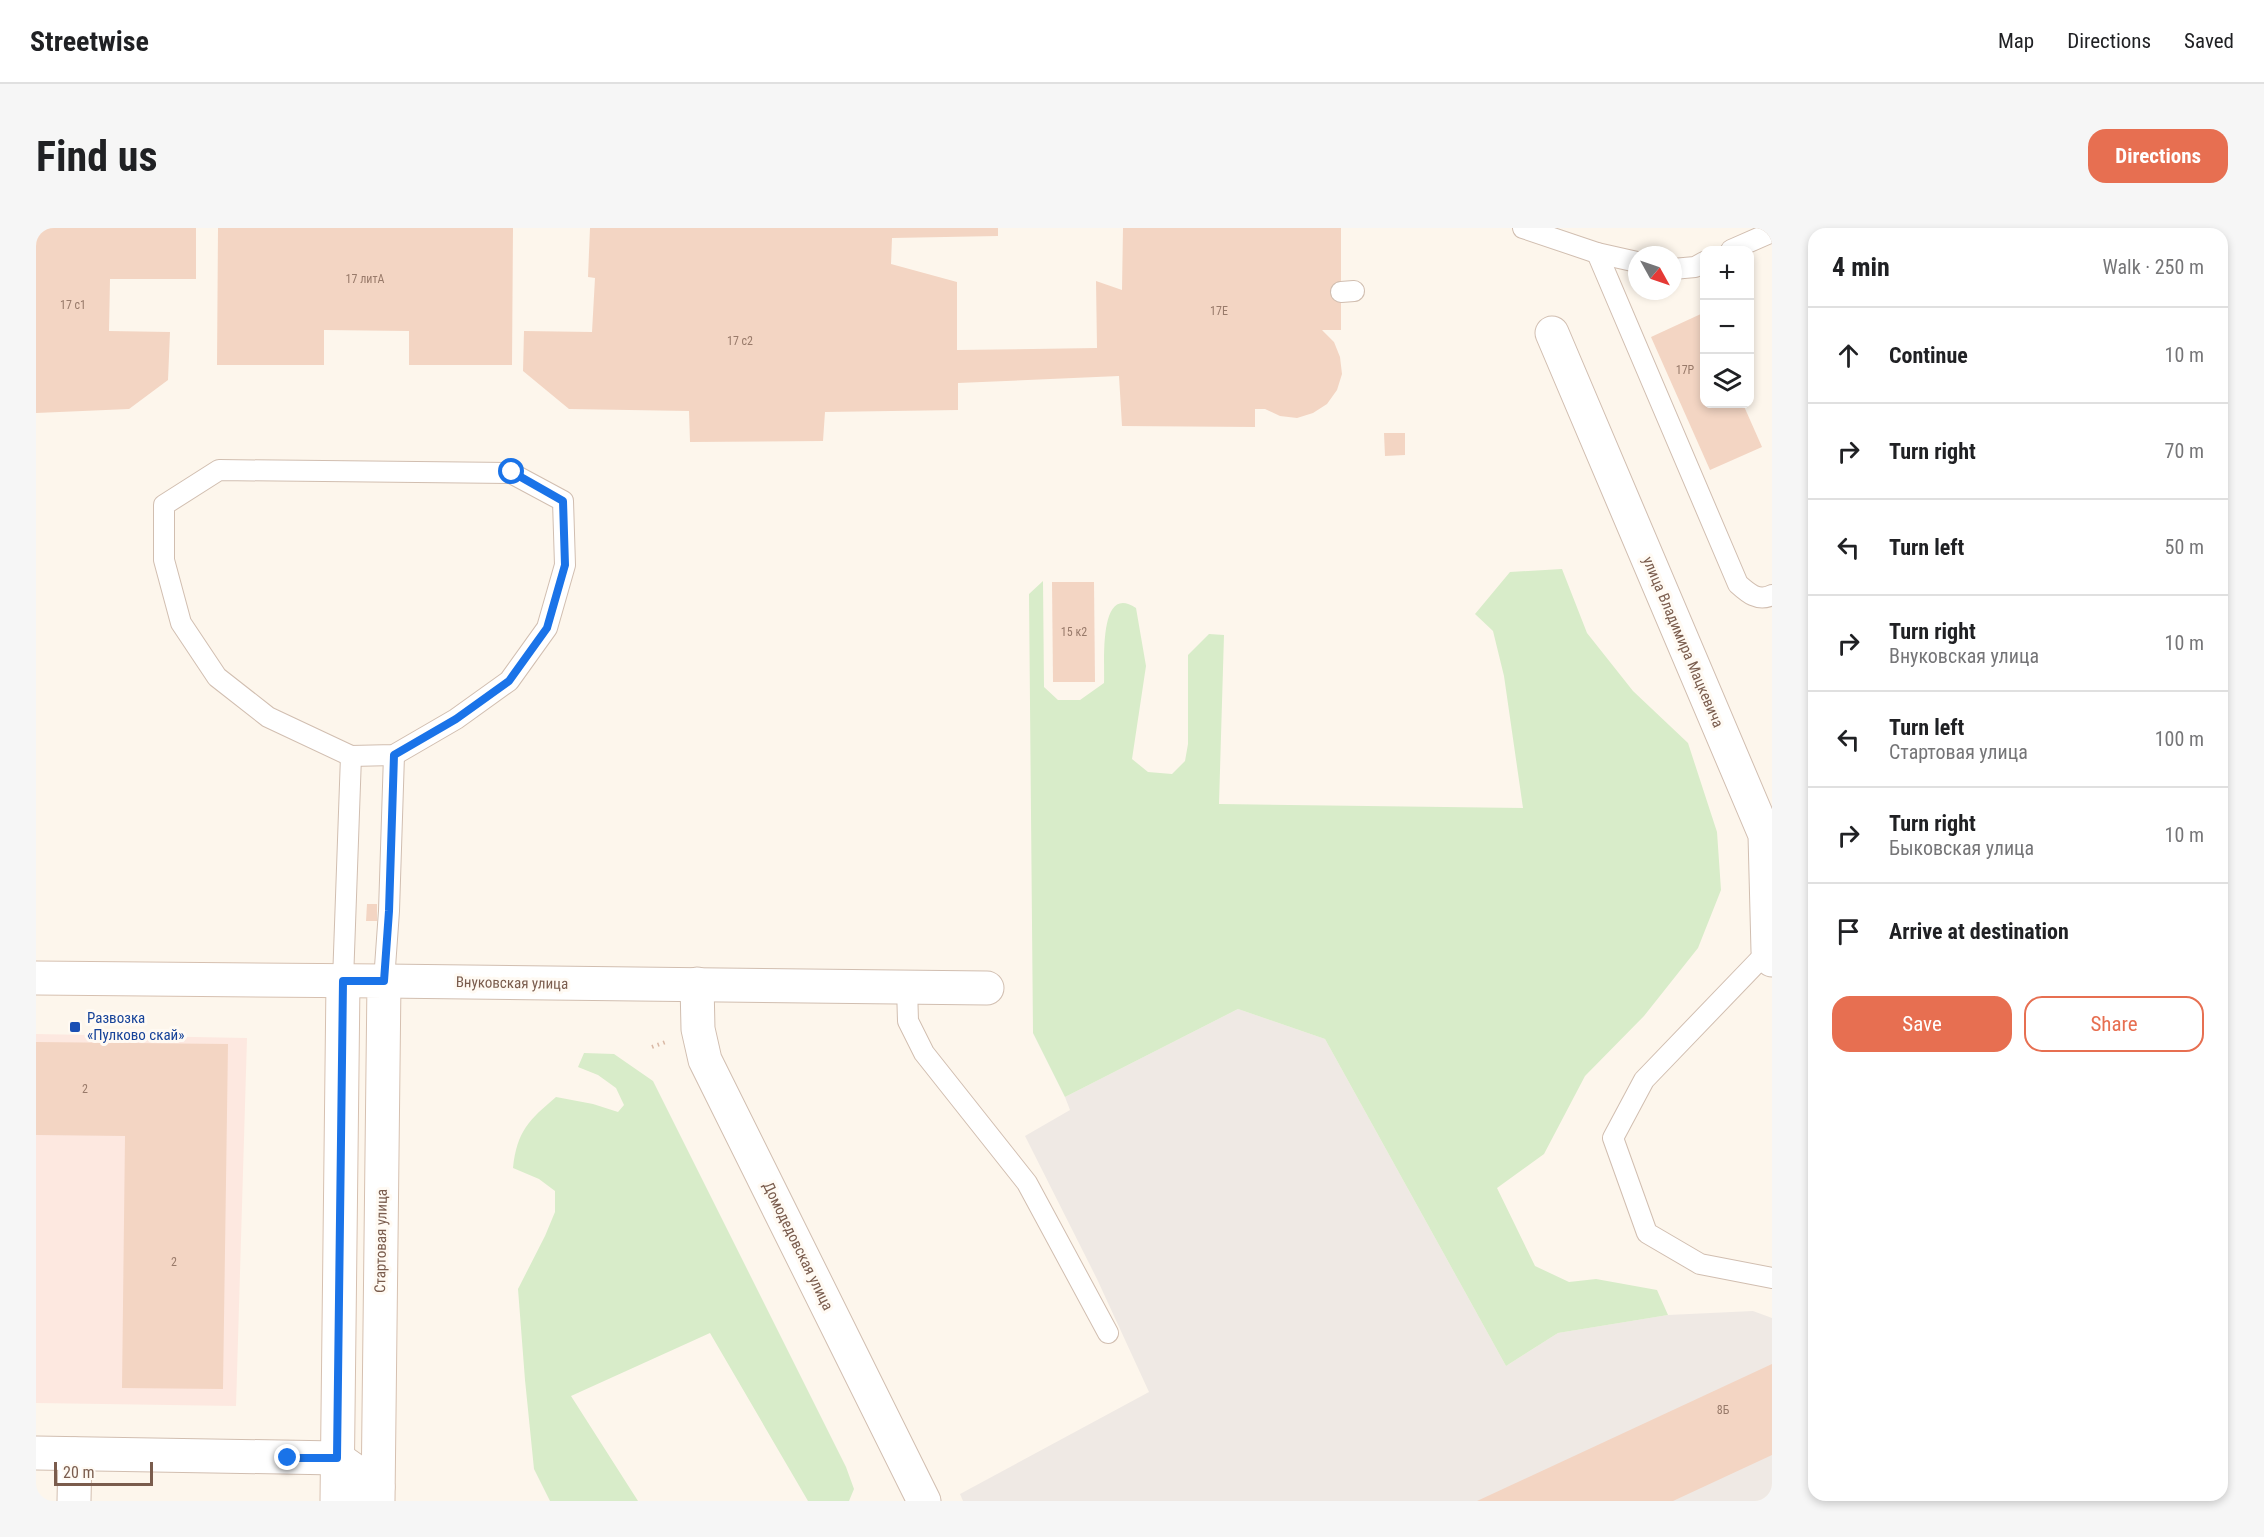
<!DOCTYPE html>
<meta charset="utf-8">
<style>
body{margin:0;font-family:"Roboto Condensed",sans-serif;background:#f6f6f6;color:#202124}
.controls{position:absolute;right:18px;top:18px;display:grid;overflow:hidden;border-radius:12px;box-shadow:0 3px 9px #0003}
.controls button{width:54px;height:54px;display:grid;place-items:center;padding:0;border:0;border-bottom:2px solid #e0e0e0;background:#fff;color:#202124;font:30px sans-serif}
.compass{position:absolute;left:1592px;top:18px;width:54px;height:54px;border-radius:50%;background:#fff;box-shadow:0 3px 9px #0003;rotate:130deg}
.scale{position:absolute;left:18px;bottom:15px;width:99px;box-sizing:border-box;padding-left:6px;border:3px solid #7a5c4d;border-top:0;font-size:16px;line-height:21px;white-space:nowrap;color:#7a5c4d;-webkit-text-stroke:4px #fffaf3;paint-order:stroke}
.stop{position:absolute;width:18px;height:18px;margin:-14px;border:4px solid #1a73e8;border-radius:50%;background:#fff}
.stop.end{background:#1a73e8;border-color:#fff;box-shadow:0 2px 6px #0008}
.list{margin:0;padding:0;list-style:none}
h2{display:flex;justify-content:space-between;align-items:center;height:78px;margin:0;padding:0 24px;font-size:26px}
h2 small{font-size:20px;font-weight:400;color:#757577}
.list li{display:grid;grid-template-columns:39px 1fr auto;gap:18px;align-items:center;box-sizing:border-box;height:96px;padding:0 24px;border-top:2px solid #e0e0e0}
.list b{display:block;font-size:22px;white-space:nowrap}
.list p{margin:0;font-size:20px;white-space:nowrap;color:#757577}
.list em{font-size:20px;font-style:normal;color:#757577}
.actions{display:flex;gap:12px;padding:18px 24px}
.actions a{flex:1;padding:14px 0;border:2px solid #e76f51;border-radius:18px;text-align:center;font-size:21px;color:#e76f51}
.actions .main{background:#e76f51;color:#fff}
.icon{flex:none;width:33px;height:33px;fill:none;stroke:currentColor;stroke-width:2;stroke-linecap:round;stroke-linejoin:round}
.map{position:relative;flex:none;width:1736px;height:1273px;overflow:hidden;border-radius:18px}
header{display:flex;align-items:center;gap:36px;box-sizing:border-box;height:84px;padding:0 30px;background:#fff;border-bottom:2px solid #e0e0e0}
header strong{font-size:28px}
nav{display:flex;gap:33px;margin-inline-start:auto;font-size:21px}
.intro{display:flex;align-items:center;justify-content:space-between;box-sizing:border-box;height:144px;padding:0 36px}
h1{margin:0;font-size:42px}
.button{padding:15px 27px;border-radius:18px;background:#e76f51;color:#fff;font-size:21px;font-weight:700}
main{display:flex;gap:36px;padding:0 36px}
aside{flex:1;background:#fff;border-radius:18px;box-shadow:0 3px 9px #0003}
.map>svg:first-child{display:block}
.commercial{fill:#fde8e0}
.industrial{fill:#efe9e4}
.green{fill:#d8ecc9}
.building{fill:#f3d5c3}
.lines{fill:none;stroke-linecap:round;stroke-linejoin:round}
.lane-casing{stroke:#d1beb0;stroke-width:22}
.street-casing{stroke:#d1beb0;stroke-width:35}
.secondary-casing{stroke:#d6c0b0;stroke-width:35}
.path{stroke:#d9b8a5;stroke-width:4;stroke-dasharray:1.5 4.5;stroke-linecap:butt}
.lane{stroke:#fff;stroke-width:20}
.street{stroke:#fff;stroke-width:33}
.secondary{stroke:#fff;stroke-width:33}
.route{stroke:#1a73e8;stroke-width:8}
.transit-dot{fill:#1a4fb4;stroke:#fffaf3;stroke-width:2}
.labels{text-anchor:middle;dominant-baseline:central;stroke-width:6;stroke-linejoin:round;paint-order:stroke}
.number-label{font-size:12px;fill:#987a6a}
.street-label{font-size:15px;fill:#7a5c4d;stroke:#fffaf3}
.transit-label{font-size:15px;fill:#164399;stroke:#fffaf3;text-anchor:start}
</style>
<header>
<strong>Streetwise</strong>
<nav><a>Map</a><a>Directions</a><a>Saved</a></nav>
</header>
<div class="intro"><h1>Find us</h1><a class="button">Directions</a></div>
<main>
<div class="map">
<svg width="1736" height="1273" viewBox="0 0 1736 1273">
<rect width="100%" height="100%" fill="#fdf6ec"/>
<polygon class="commercial" points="0,806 211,810 200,1178 0,1175"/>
<polygon class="industrial" points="1202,781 1289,811 1470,1138 1522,1105 1632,1087 1717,1083 1736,1090 1736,1273 927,1273 924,1266 1113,1164 1061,1051 989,908 1034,882 1029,869"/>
<g class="green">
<path d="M 1526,341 L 1551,405 L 1597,463 L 1652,515 L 1681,604 L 1685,662 L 1662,720 L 1608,788 L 1549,848 L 1508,926 L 1461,960 L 1499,1038 L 1533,1054 L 1560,1051 L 1621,1062 L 1632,1087 L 1522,1105 L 1470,1138 L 1289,811 L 1202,781 L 1029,869 L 997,805 L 993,366 L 1007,353 L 1008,459 L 1022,472 L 1044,472 L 1068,455 C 1069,435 1062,354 1100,380 L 1110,438 L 1096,531 L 1112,544 L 1136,546 L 1149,533 L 1152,516 L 1152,427 L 1173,406 L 1188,407 L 1183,576 L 1487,580 L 1468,448 L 1457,403 L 1439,386 L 1474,344 Z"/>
<path d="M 548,825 L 578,826 L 617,853 L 810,1239 L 818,1261 L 813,1273 L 772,1273 L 674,1105 L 535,1168 L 602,1273 L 514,1273 L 498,1241 L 489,1152 L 482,1061 L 509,1008 L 519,984 L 519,963 L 503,951 L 477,940 C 481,903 493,892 520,869 L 557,876 L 582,884 L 588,877 L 580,860 L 562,847 L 542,839 Z"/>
</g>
<g class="building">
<polygon points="0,0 160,0 160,51 74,51 73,103 134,104 132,152 93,181 0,185"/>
<polygon points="182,0 477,0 476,137 373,137 373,103 288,102 288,137 181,137"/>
<polygon points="554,0 962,0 962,8 856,10 855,36 921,54 921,122 1061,120 1060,53 1086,62 1087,0 1305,0 1305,102 1286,102 1298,114 1304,129 1306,146 1301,162 1291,176 1277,185 1261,190 1244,188 1229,181 1219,181 1219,199 1086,198 1083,148 922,155 922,182 789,184 787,213 654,214 653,183 533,181 487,143 488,103 556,104 559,50 552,49"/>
<polygon points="1667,85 1668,90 1668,176 1707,176 1726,219 1674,242 1615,109"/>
<polygon points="1348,205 1369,205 1369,227 1349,228"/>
<polygon points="1016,354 1058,354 1059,454 1017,454"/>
<polygon points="331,676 341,676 341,693 330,693"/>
<polygon points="0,814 192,816 187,1161 86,1160 89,908 0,907"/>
<polygon points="1736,1136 1736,1227 1637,1273 1441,1273"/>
</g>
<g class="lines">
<g class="lane-casing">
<g id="lane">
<polyline points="1487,0 1561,25 1601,34"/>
<polyline points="1695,22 1736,4"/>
<path d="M 1561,25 L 1702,356 C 1712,365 1722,374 1736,367"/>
<polyline points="1637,41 1659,39 1668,34"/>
<polyline points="1305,64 1318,63"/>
<polygon points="183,242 475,245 527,273 529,337 511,400 473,453 420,491 358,527 315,528 232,489 181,449 145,395 128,332 128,277"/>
<polyline points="1732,723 1608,852 1577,910 1611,1005 1664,1036 1736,1050"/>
<polyline points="307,753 315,528"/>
<polyline points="348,753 353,683 358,527"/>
<polyline points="871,759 872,793 888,825 991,955 1072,1105"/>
</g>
</g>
<g class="street-casing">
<g id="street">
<polyline points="1516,105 1729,607 1732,723 1736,732"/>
<polyline points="348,753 951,760"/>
<polyline points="661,756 662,801 669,832 888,1273"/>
<polyline points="0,1225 301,1230 342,1259 313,1273"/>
<polyline points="38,1273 39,1226"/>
</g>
</g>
<g class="secondary-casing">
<g id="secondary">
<polyline points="0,750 348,753 342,1273"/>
<polyline points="301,1273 307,753"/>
</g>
</g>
<polyline class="path" points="616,819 632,813"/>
<use href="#lane" class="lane"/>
<use href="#street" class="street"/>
<use href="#secondary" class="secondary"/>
</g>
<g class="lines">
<polyline class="route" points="252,1230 301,1230 307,753 348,753 353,683 358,527 420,491 473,453 511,400 529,337 527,273 476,244"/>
</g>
<rect class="transit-dot" x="33" y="793" width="12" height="12" rx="3"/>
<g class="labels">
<g class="number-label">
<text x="329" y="51">17 литА</text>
<text x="37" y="77">17 с1</text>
<text x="1183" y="83">17Е</text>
<text x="704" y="113">17 с2</text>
<text x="1649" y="142">17Р</text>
<text x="1038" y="404">15 к2</text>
<text x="49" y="861">2</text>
<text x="138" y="1034">2</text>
<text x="1687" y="1182">8Б</text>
</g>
<g class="street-label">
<text transform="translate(1647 414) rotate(67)">улица Владимира Мацкевича</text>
<text transform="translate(476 755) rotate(1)">Внуковская улица</text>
<text transform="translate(345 1013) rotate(-89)">Стартовая улица</text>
<text transform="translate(762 1018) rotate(64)">Домодедовская улица</text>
</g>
<g class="transit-label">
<text x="51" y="790">Развозка<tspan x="51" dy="17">«Пулково скай»</tspan></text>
</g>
</g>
</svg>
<div class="controls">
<button>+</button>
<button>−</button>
<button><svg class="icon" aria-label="layers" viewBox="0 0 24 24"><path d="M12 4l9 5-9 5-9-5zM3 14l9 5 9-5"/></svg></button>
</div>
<svg class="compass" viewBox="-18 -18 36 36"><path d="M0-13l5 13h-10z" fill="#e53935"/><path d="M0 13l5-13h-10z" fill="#757577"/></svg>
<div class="scale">20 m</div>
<div class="stop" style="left:476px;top:244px"></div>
<div class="stop end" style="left:252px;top:1230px"></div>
</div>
<aside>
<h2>4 min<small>Walk · 250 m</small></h2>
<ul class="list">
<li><svg class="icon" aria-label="ahead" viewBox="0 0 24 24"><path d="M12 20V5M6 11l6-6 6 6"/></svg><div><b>Continue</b></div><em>10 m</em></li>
<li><svg class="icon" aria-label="right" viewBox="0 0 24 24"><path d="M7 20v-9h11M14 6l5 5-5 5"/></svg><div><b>Turn right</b></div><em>70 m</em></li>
<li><svg class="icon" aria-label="left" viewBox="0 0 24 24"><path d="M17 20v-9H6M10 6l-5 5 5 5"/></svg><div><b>Turn left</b></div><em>50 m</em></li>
<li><svg class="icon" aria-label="right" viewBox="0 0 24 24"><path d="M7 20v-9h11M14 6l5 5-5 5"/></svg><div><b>Turn right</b><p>Внуковская улица</p></div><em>10 m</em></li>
<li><svg class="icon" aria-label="left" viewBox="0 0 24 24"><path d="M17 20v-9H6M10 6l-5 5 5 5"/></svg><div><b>Turn left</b><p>Стартовая улица</p></div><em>100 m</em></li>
<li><svg class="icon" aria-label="right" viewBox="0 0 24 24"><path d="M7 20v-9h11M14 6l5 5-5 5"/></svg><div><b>Turn right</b><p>Быковская улица</p></div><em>10 m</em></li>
<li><svg class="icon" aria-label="arrive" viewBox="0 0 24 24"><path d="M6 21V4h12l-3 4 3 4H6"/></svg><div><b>Arrive at destination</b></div></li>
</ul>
<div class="actions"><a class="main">Save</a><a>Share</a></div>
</aside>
</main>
